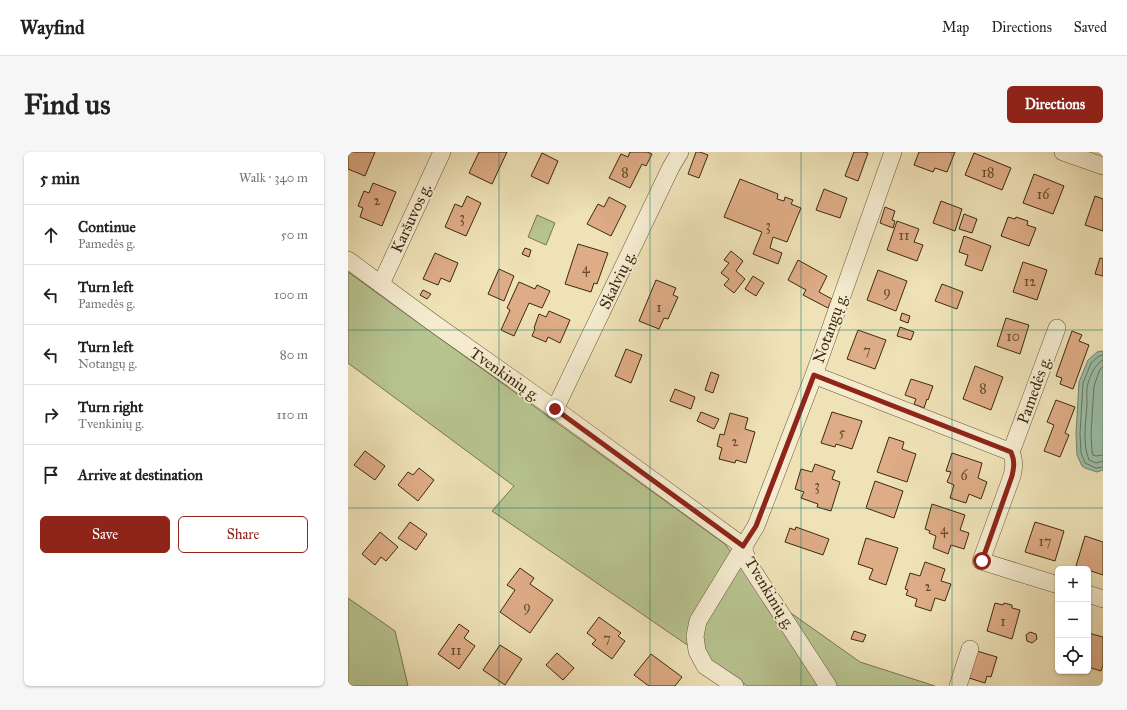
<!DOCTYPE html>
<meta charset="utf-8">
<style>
body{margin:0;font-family:"IM FELL Great Primer",serif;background:#f6f6f6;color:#222}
.controls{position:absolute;right:12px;bottom:12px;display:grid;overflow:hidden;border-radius:6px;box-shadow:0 1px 3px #0004}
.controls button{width:36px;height:36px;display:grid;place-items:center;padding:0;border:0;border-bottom:1px solid #e0e0e0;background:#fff;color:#222;font:20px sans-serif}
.stop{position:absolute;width:12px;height:12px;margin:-9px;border:3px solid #8f2418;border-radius:50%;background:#fff}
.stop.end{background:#8f2418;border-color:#fff;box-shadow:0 1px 4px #0008}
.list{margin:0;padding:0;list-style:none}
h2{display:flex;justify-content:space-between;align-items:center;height:52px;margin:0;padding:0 16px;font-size:17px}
h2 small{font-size:13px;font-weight:400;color:#767676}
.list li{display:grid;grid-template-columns:26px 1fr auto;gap:12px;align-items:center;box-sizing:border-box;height:60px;padding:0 16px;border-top:1px solid #e0e0e0}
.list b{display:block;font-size:15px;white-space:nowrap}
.list p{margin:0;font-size:13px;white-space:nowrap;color:#767676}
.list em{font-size:13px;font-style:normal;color:#767676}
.actions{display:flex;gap:8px;padding:12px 16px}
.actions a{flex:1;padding:9px 0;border:1px solid #8f2418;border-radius:6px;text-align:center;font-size:14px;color:#8f2418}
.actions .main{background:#8f2418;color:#fff}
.icon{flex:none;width:22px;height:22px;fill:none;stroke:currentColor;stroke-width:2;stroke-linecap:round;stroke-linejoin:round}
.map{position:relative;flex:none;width:755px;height:534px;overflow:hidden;border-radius:6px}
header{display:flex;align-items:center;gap:24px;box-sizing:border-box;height:56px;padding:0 20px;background:#fff;border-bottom:1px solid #e0e0e0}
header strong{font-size:19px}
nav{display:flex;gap:22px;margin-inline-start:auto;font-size:14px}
.intro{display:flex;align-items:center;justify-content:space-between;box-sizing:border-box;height:96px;padding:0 24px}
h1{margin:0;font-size:28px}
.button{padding:10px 18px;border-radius:6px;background:#8f2418;color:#fff;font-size:14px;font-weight:700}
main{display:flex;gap:24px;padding:0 24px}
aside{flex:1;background:#fff;border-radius:6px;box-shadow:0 1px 3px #0004}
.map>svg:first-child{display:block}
.green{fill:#b7c38f;stroke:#797650}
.water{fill:#9abfaa;stroke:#74836d}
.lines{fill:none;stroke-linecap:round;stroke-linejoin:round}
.shore{stroke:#6a745e;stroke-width:1}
.building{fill:#deac86;stroke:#3b2a11}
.minor-casing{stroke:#68583a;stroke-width:18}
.minor{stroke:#f5ecd0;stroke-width:17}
.route{stroke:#8f2418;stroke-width:5}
.grid{fill:none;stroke:#0f766e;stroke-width:1;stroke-opacity:0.55}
.labels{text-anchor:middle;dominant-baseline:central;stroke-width:3.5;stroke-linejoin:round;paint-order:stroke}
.number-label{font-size:14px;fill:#644a2e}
.street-label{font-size:16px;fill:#3b2a11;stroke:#f5ecd0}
</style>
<header>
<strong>Wayfind</strong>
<nav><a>Map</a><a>Directions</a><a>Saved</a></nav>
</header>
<div class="intro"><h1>Find us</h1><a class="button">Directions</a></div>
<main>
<aside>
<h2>5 min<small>Walk · 340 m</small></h2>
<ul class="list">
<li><svg class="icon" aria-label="ahead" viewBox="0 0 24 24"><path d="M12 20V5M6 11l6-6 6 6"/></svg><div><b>Continue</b><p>Pamedės g.</p></div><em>50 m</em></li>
<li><svg class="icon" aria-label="left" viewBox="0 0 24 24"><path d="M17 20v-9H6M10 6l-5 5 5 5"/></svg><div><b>Turn left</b><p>Pamedės g.</p></div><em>100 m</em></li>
<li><svg class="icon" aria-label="left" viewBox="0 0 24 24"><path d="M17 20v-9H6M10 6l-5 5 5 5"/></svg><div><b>Turn left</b><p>Notangų g.</p></div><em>80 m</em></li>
<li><svg class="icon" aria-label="right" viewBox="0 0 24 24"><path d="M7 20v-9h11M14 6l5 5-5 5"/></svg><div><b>Turn right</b><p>Tvenkinių g.</p></div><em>110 m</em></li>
<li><svg class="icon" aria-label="arrive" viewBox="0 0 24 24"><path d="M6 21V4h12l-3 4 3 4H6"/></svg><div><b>Arrive at destination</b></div></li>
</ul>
<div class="actions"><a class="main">Save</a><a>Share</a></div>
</aside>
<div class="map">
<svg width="755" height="534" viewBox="0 0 755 534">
<rect width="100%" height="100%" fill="#efe2b7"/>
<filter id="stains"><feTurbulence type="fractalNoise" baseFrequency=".005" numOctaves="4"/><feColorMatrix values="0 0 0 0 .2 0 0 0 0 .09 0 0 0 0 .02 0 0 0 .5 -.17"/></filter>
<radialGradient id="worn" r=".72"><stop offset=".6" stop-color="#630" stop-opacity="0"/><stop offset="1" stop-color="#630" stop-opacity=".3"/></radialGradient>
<g class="green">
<polygon points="189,63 207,71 198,93 180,85"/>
<polygon points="0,120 377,392 409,437 512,510 587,534 399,534 144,359 166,334 0,211"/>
<polygon points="0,446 47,479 60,534 0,534"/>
</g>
<polygon class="water" points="749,200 755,199 755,318 749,320 737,316 734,314 729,303 728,282 731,230 740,208"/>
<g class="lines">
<g class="shore">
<polyline points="755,203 751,204 743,211 735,231 732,282 733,301 737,311 748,316 755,315"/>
<path d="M 755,208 C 747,212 743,222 740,231 C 738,237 739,246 739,252 C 738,270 734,291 741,308 L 748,311 L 755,309"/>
<polyline points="755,215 752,217 746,234 743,282 744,299 745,303 748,304 755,303"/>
</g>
</g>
<g class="building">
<polygon points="0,0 27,0 17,24 0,17"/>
<polygon points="131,0 159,0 144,32 121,21"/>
<polygon points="282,0 299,0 304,2 298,14 294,12 282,36 261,26 273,2 280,5"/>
<polygon points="348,0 352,0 360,3 351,26 340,22"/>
<polygon points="506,0 516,0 520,1 510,29 497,24"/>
<polygon points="571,0 607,0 599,20 587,16 585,20 566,13"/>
<polygon points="194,1 210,9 200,32 183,24"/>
<polygon points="626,1 663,16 654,38 617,23"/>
<polygon points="686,22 716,34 705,62 675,51"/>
<polygon points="392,27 430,42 429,47 436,49 437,45 445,48 443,52 453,56 439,90 425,85 422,96 434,101 430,112 405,102 414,80 376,65"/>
<polygon points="25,31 48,40 34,74 12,65 15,56 10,54 16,39 21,41"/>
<polygon points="476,37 499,46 492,66 468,58"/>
<polygon points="119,44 133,51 118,84 97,75 107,52 114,55"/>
<polygon points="747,44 755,47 755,79 737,73"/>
<polygon points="261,45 278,54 263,84 239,72 250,52 256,55"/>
<polygon points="593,49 614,57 607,79 585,71"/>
<polygon points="537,55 547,59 544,68 547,69 545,76 532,71"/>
<polygon points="616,62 629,67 624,81 611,77"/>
<polygon points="660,65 667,67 668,65 680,69 679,73 688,76 681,94 653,84"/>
<polygon points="549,69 571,77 566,90 575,93 569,109 539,98"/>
<polygon points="616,84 643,94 634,119 617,113 620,103 611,100"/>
<polygon points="230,92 260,101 249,132 246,131 243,140 217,132"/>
<polygon points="177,96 183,98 181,105 174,102"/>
<polygon points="383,99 395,109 388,119 397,127 386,141 376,133 381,127 373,121 381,111 376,108"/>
<polygon points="87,101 110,111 102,130 93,126 90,133 75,127"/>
<polygon points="752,106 755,107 755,124 747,122"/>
<polygon points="450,108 479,124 471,140 484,147 480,156 455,143 458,138 440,128"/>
<polygon points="675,110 699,118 689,148 665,140"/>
<polygon points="151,117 166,124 156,149 140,142"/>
<polygon points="530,118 559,129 548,159 519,148"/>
<polygon points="405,124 416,131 408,144 397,137"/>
<polygon points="308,128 328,136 325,143 330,145 320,167 316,166 311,177 291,169"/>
<polygon points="171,130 187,137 189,133 202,139 194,156 181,151 166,184 153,178 162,158 159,156"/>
<polygon points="594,132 615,140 609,157 587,149"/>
<polygon points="75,138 83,142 79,147 72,143"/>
<polygon points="201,159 222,168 212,191 200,185 198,190 184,184 187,177 186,176 191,162 198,165"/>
<polygon points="554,161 562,164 560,171 552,168"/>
<polygon points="658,166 681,173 672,202 649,194"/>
<polygon points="552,175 566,180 563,188 549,184"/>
<polygon points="510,178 538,188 527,217 499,207"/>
<polygon points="724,179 734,183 731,189 741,193 725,237 712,232 714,226 708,224"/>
<polygon points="278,197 294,203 283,231 267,224"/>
<polygon points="627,214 655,225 643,258 615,247"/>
<polygon points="363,220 371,223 365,241 357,238"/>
<polygon points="563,227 585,234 580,248 579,247 576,256 566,252 568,247 557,243"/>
<polygon points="327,237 347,245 343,257 322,249"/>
<polygon points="708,248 727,255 717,281 721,283 712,305 696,299 706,273 699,270"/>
<polygon points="353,260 371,267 366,277 349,269"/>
<polygon points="484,260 514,269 504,297 488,292 487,295 473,291"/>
<polygon points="382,261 400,266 397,277 407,280 398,311 388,308 387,311 371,307 374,296 369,294 372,282 376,283"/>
<polygon points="541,285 556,290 554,297 568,302 559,330 529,320"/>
<polygon points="17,299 37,314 27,328 6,313"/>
<polygon points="604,301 634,311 630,326 639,330 633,347 621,342 618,351 602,346 606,333 599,330 603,320 598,319"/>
<polygon points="467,312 487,319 484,327 492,330 483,359 469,355 470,352 453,346 456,340 447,337 453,317 464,320"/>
<polygon points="71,316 86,328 70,349 50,333 60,320 65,323"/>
<polygon points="527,329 555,339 546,366 518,356"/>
<polygon points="584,352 617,363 612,378 621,381 616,397 603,393 600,402 585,396 588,384 581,381 582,379 577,377"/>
<polygon points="62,370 79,382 68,398 50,386"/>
<polygon points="687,370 716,379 707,409 677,400"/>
<polygon points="448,375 481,387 475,403 437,390 442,376 447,378"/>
<polygon points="32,380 50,395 38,409 33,405 27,413 14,402"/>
<polygon points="737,384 755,390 755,423 740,418 740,417 728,414"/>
<polygon points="518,386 550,396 538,433 521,427 525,417 510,412"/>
<polygon points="577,410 597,417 593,429 603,432 597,449 587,446 583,459 567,454 569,447 558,443 560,438 557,437 562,421 572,424"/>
<polygon points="172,416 186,426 182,432 205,448 182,481 152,460 167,438 159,433"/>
<polygon points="647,451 655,453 656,451 664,453 664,456 672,458 664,487 639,479"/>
<polygon points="251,465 273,481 270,484 277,489 264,507 244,492 248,488 239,481"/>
<polygon points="111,472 121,479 116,486 127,494 111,517 90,502"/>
<polygon points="506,479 518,483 515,490 503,487"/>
<polygon points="682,480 688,482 689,487 684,491 679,489 678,483"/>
<polygon points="740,481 755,485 755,513 753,519 740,515"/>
<polygon points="152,493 174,507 157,533 135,518"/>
<polygon points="629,499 649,505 643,525 639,524 637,531 621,526"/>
<polygon points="209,501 226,516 215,528 198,513"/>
<polygon points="303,502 334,525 327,534 301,534 286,523"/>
</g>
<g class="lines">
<g class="minor-casing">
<g id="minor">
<polyline points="715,0 755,14"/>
<polyline points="0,108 84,170 207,257 395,394 400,411 480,534"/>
<polyline points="33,132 94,0"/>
<polyline points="466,223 663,300 709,176"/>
<polyline points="207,257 323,15 332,0"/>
<path d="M 663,300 C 667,309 666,315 664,324 L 633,409 L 710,433"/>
<polyline points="740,442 755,447"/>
<polyline points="387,534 357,514 349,499 347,484 350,469 408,374 466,223 545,0"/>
<polyline points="610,534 622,497"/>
</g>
</g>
<use href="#minor" class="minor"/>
</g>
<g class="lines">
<path class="route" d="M 207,257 L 395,394 L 408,374 L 466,223 L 663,300 C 667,309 666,315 664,324 L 634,409"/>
</g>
<path class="grid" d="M 151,0 L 151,534M 302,0 L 302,534M 453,0 L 453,534M 604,0 L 604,534M 0,178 L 755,178M 0,356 L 755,356"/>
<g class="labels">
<g class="number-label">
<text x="277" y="20">8</text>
<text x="640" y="20">18</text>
<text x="695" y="42">16</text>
<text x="29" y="48">2</text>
<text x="114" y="65">3</text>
<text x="420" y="73">3</text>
<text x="556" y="83">11</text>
<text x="238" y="116">4</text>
<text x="682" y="129">12</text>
<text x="539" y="139">9</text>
<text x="311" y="155">1</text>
<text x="665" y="184">10</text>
<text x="519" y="198">7</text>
<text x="635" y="236">8</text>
<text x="494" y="280">5</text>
<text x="387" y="289">2</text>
<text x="616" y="323">6</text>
<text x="469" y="333">3</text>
<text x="596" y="377">4</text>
<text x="697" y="389">17</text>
<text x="580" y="434">2</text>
<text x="179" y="454">9</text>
<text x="655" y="469">1</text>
<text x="259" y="486">7</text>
<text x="108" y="498">11</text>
</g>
<g class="street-label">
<text transform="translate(63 66) rotate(-65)">Karšuvos g.</text>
<text transform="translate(269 128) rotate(-64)">Skalvių g.</text>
<text transform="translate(482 176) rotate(-70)">Notangų g.</text>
<text transform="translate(157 222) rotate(35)">Tvenkinių g.</text>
<text transform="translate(686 238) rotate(-70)">Pamedės g.</text>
<text transform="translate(422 441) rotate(59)">Tvenkinių g.</text>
</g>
</g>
<rect width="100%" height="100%" filter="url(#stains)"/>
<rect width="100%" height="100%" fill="url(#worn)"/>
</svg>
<div class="controls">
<button>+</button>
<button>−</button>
<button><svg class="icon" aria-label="locate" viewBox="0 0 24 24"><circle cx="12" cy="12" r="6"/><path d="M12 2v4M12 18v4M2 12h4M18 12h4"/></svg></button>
</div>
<div class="stop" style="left:634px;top:409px"></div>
<div class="stop end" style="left:207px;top:257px"></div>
</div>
</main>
